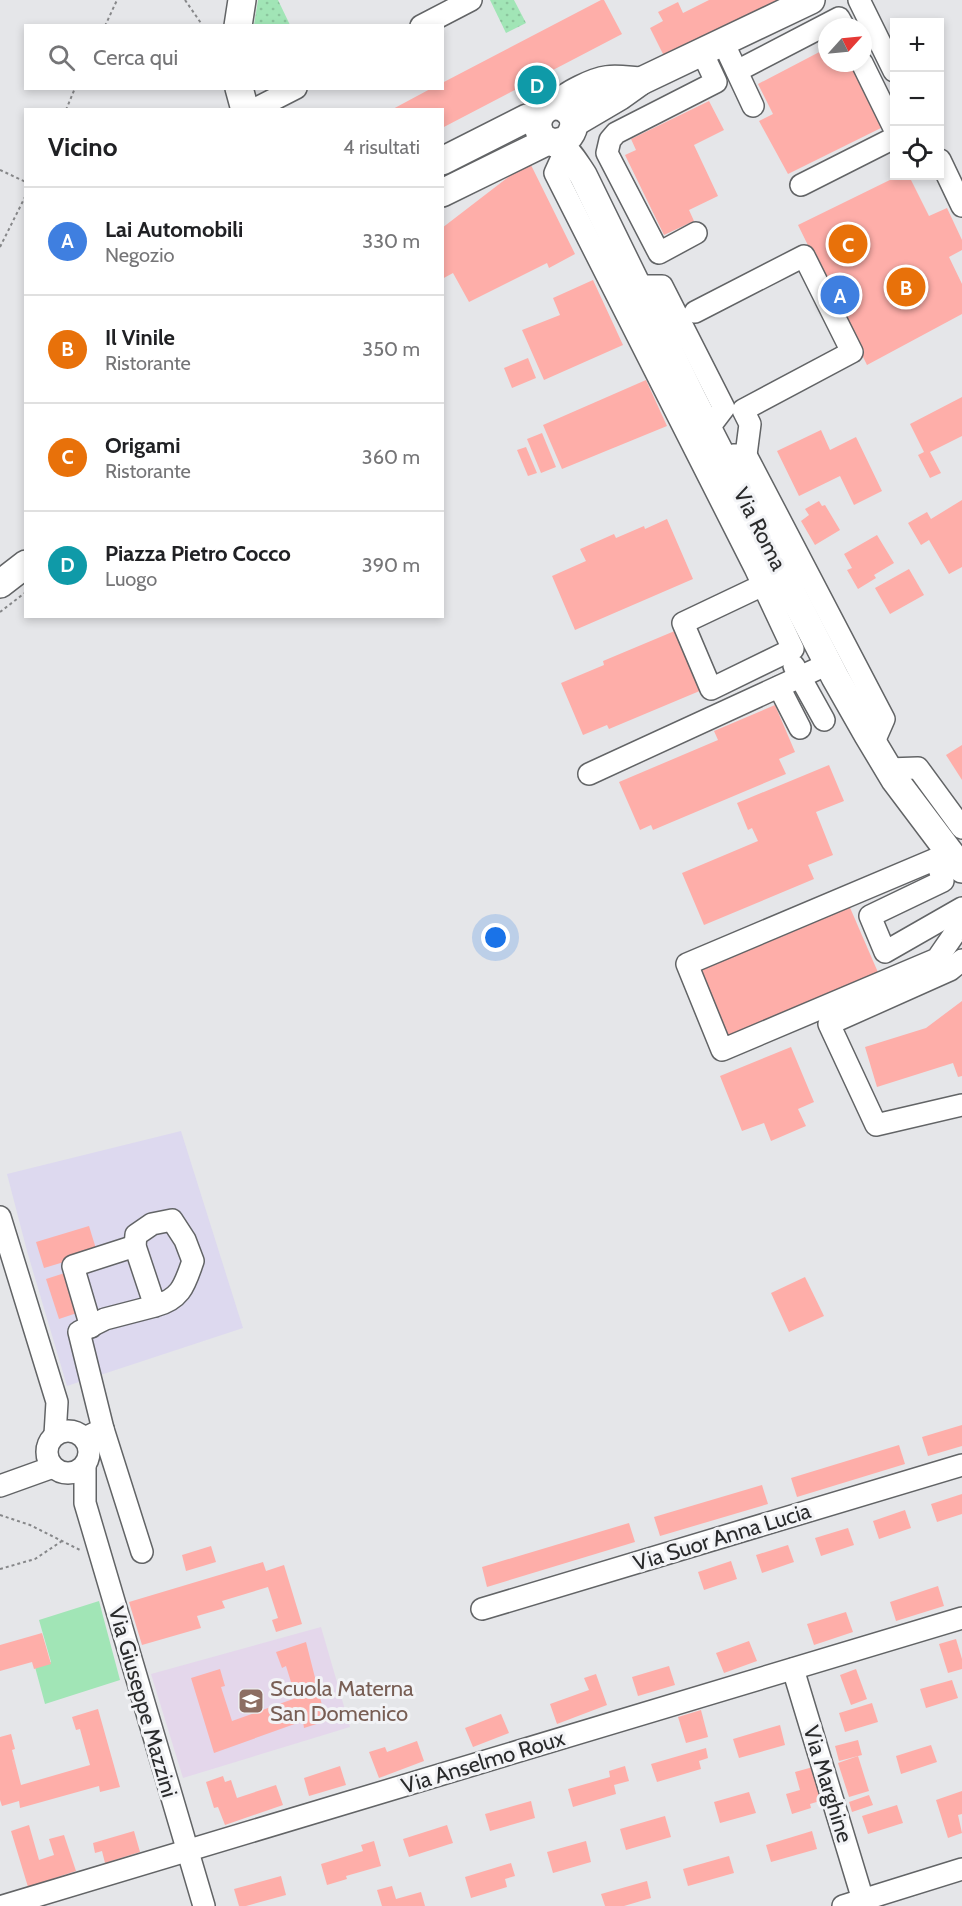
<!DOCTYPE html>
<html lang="it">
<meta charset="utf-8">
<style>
body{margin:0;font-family:Cabin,sans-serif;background:#f6f6f6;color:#202124}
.controls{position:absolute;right:18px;top:18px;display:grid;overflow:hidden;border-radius:0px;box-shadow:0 3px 9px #0003}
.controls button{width:54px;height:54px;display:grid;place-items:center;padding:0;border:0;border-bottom:2px solid #e0e0e0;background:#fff;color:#202124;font:30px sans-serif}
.compass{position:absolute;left:818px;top:18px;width:54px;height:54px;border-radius:50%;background:#fff;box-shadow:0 3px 9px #0003;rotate:63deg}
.you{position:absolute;left:496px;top:938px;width:21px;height:21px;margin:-15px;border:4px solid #fff;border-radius:50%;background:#1a73e8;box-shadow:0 0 0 9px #1a73e833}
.badge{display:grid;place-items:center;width:39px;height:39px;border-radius:50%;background:#1f675c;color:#fff;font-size:20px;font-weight:700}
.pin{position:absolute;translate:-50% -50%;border:3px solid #fff;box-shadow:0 2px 6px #0006}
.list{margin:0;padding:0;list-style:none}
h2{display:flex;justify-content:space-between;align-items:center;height:78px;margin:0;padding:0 24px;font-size:26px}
h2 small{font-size:20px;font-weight:400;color:#757577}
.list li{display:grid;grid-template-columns:39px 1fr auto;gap:18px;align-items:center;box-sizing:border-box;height:108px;padding:0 24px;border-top:2px solid #e0e0e0}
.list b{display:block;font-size:22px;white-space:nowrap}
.list p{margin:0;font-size:20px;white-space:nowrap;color:#757577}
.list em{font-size:20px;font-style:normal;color:#757577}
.icon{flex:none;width:33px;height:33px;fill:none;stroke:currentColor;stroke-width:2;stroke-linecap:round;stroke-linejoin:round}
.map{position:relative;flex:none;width:962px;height:1906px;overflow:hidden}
.search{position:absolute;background:#fff;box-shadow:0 3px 9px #0003;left:24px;top:24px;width:420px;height:66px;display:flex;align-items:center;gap:15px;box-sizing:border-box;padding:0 21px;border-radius:0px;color:#757577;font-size:22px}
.panel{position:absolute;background:#fff;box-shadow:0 3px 9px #0003;left:24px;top:108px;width:420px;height:510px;border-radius:0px}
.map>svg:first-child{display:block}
.industrial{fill:#ddd9ef}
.education{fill:#e4d7eb}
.grass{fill:url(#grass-dots)}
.garden{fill:#a1e5b6}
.building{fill:#feaea9}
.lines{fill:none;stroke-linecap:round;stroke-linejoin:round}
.minor-casing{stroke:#626466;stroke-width:24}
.major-casing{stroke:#626466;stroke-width:30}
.path{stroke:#868789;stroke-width:2;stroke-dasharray:3 3;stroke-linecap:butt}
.minor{stroke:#fff;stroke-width:21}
.major{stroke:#fff;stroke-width:27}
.labels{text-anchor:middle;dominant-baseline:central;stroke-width:6;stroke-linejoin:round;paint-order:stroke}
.street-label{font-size:22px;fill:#2a2b2c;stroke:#f2f3f6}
.education-label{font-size:22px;fill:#785e54;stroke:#f2f3f6;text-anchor:start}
</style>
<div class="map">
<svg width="962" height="1906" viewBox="0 0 962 1906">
<defs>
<pattern id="grass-dots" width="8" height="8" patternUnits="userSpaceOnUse" patternTransform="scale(1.5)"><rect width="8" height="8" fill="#a1e5b6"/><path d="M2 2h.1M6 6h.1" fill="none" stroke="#8bc59d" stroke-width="1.8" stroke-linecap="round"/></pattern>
</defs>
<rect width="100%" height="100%" fill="#e5e6e9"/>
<polygon class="industrial" points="181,1131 243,1328 67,1386 27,1251 7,1174"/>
<polygon class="education" points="321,1627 350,1727 183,1778 151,1674"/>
<g class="grass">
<polygon points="258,0 278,0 290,25 254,25"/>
<polygon points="490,0 514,0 526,23 506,33"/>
</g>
<polygon class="garden" points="99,1601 120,1680 45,1704 35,1667 51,1662 39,1620"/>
<g class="building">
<polygon points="601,0 604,0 622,34 442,128 442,110 391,110 432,88 442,88 442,83"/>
<polygon points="709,0 781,0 665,58 650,28 663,21 658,12 678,2 683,13"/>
<polygon points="827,48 827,63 856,63 885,126 788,174 759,121 773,114 758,84"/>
<polygon points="709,101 724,130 694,145 718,196 689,210 694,221 664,235 625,155 636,150 631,139"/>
<polygon points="529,161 575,254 549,268 547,263 469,302 453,273 442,279 442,228"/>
<polygon points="898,176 909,176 929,216 947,208 962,240 962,250 949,257 962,284 962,314 867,365 798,225"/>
<polygon points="593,280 623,345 544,380 522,330 560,315 553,298"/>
<polygon points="528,358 536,378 512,388 504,368"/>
<polygon points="646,380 667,426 562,469 543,425"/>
<polygon points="962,397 962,436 930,452 941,473 930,478 918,455 924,452 910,424"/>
<polygon points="821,430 830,450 856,437 882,491 854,505 840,476 799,496 777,451"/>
<polygon points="542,433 556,467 541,473 527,439"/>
<polygon points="526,447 537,473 528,476 517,450"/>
<polygon points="962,500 962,567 949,574 929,540 921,545 908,523 927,512 931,519"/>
<polygon points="819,501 822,506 825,505 840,530 815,545 801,521 809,515 805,509"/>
<polygon points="667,519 693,579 575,630 552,576 586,561 580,549 614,534 616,538 644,526 645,529"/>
<polygon points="877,535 894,563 874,575 876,578 858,589 847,570 852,568 844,554"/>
<polygon points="909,569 924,595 890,614 875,588"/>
<polygon points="677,630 702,690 609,729 607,725 583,735 561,683 604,665 603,661"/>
<polygon points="775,705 795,752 779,759 786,774 653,830 651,825 640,830 619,782 718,740 714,731"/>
<polygon points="962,745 962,780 946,755"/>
<polygon points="829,765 844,801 816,812 833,855 808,865 814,879 704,925 682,873 758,841 752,828 748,830 737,803"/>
<polygon points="848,903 880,977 729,1042 697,968"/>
<polygon points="962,1001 962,1076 958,1077 953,1063 877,1087 865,1047 926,1028"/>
<polygon points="791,1047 814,1102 798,1109 806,1126 771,1141 764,1123 742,1131 720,1076"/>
<polygon points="89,1226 97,1252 44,1268 36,1242"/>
<polygon points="71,1271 83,1311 59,1319 46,1279"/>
<polygon points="805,1277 824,1316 789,1332 771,1293"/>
<polygon points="962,1425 962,1446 928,1456 922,1437"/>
<polygon points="899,1445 905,1464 797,1497 791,1478"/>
<polygon points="762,1485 768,1504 660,1536 654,1517"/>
<polygon points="962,1494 962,1514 937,1522 931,1504"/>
<polygon points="905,1510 911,1528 879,1539 873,1521"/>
<polygon points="629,1523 635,1542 487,1587 482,1567"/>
<polygon points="848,1528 854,1545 821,1556 815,1538"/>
<polygon points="788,1545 794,1562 762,1573 756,1555"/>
<polygon points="211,1546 216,1562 186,1571 182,1555"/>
<polygon points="731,1561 737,1579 704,1590 698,1572"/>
<polygon points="263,1562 266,1571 284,1565 302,1624 276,1632 272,1620 278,1618 268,1587 222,1601 225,1608 197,1616 201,1628 142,1645 129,1602"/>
<polygon points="938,1586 944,1606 896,1621 890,1602"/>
<polygon points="846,1612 853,1632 814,1645 807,1624"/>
<polygon points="42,1633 51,1664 34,1669 32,1662 0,1671 0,1645"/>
<polygon points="956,1639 962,1659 962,1669 948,1673 939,1644"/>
<polygon points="749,1641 757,1661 724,1673 716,1653"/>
<polygon points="306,1642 326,1721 304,1728 303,1721 214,1753 191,1678 220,1669 225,1686 221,1687 232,1721 296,1698 286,1666 282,1668 276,1652"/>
<polygon points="669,1666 675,1685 638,1696 632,1677"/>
<polygon points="856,1669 867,1699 851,1705 840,1675"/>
<polygon points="596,1674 607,1705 557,1724 550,1704 589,1690 584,1678"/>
<polygon points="952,1680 958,1698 926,1708 920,1689"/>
<polygon points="872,1703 878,1722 845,1732 839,1713"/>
<polygon points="98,1709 120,1787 100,1792 99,1786 20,1808 19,1801 2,1806 0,1800 0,1737 11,1734 15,1749 12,1750 21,1785 90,1765 80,1729 76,1730 72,1717"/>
<polygon points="701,1710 708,1737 686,1743 678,1717"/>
<polygon points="501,1714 509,1733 473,1747 465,1728"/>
<polygon points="780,1725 785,1745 739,1758 733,1739"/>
<polygon points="858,1740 862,1755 839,1761 835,1746"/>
<polygon points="417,1741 424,1761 379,1778 369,1752 385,1747 387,1752"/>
<polygon points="931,1745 937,1762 901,1774 896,1756"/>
<polygon points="706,1748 708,1758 699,1761 701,1769 657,1782 651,1764"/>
<polygon points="858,1756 869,1791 849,1797 838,1763"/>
<polygon points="340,1766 346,1785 309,1796 304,1778"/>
<polygon points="625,1766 629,1781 614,1785 616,1794 573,1807 568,1789 610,1777 609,1771"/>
<polygon points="813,1767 823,1800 810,1804 811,1808 792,1814 786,1794 800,1790 795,1772"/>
<polygon points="223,1776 225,1782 231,1780 237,1798 276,1785 283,1805 225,1825 218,1807 214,1808 206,1782"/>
<polygon points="962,1791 962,1814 958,1815 962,1833 948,1838 936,1800"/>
<polygon points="749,1792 756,1813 720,1823 714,1802"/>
<polygon points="869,1795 873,1805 852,1812 849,1802"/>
<polygon points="531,1801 535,1818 490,1831 485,1814"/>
<polygon points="897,1805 903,1823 868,1834 862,1816"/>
<polygon points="665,1816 671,1837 626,1850 620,1829"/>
<polygon points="29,1825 39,1860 54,1855 49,1839 64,1835 76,1871 28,1887 11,1831"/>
<polygon points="447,1825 453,1843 409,1857 403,1839"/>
<polygon points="134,1831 140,1852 105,1863 102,1851 95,1853 93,1843"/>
<polygon points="812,1831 817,1849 771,1862 766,1845"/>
<polygon points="374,1841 381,1866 346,1876 347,1879 327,1885 321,1864 363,1851 361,1845"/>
<polygon points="586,1841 591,1862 553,1873 547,1852"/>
<polygon points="729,1856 734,1873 688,1886 683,1869"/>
<polygon points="511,1863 515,1876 505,1879 507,1887 471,1898 465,1877"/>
<polygon points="281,1876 286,1895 246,1906 239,1906 234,1889"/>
<polygon points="647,1881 651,1898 624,1906 605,1906 601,1894"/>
<polygon points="392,1886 396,1899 421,1892 425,1906 382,1906 377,1890"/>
</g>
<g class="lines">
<g class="minor-casing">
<g id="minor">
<polyline points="859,0 894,71"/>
<polyline points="421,26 471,0"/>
<polyline points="723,42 753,106"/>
<polyline points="862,63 894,128"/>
<polyline points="737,71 839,18 844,27"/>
<polyline points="253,110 296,88"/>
<polyline points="565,151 555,173 755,568 793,649 711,689 683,623 763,585"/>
<polyline points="940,160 962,206"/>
<polyline points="801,185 894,138"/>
<polyline points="696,233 659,253 607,153 610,140 616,133 716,82 702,52"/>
<polyline points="637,286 662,286 724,408 708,429"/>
<polyline points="695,312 804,256 852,352 743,410 750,424 746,455"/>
<polyline points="733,455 746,455 884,719 873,744"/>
<polyline points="794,666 824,720"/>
<polyline points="779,687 800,728"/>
<polyline points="888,769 918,768 962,828"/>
<polyline points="589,774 828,664"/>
<polyline points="950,853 687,964 722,1050 937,959 957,930 962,928"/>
<polyline points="936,859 943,881 870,916 885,952 962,908"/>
<polyline points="962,960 950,970 829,1024 876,1125 962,1105"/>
<polyline points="0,1217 57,1402 55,1435"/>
<polyline points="91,1327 73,1266 135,1246"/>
<polyline points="103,1429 142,1552"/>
<circle cx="68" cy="1452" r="21"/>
<path d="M 85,1438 L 103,1429 L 79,1332 L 105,1319 L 155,1306 C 182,1299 185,1283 193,1261 L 185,1240 L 172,1220 L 152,1224 L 136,1235 L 135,1246 L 155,1306"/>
<polyline points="85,1465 85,1503 204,1906"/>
<polyline points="0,1486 53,1467"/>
<polyline points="482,1609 962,1465"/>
<polyline points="793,1669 863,1900"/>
<polyline points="3,1906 962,1618"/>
<polyline points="843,1906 962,1869"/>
</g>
</g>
<g class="major-casing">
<g id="major">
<polyline points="238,26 242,0"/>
<polyline points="239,88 245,110"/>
<path d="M 559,106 C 565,97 571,94 581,89 C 607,76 614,79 641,81"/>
<polyline points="574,123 620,96 641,81 811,0"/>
<path d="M 554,143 L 566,140 C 574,132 578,120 568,111 C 553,97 531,115 540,133 C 544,142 552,141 559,145 C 569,152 576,165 583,175 L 692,398 L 835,677 L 868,735 L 895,780 L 962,869"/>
<polyline points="442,161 527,118 538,120"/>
<polyline points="442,193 548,141"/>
<polyline points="0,584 26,564"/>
</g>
</g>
<g class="path">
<polyline points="185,0 203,26"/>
<polyline points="105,26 117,0"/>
<polyline points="66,110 75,88"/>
<polyline points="0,170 26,182"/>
<polyline points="0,247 26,195"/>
<polyline points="0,612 26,592"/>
<polyline points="0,1515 30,1525 80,1550"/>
<polyline points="0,1569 35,1559 62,1541"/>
</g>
<use href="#minor" class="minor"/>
<use href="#major" class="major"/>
</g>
<defs>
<g id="school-square" transform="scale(1.35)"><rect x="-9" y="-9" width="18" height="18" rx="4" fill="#8d6e63" stroke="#f2f3f6"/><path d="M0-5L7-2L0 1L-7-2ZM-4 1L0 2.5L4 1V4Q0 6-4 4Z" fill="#fff"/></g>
</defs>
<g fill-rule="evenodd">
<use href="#school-square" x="251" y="1701"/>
</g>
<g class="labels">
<g class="street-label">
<text transform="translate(760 529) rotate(63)">Via Roma</text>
<text transform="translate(722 1537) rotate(-17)">Via Suor Anna Lucia</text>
<text transform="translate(143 1702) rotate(74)">Via Giuseppe Mazzini</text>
<text transform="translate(483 1762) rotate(-17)">Via Anselmo Roux</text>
<text transform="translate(828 1784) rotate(73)">Via Marghine</text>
</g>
<g class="education-label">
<text x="270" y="1688">Scuola Materna<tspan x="270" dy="25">San Domenico</tspan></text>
</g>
</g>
</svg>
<div class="controls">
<button>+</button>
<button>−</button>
<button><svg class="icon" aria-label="locate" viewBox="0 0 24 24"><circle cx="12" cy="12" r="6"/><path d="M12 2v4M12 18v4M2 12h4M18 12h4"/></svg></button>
</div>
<svg class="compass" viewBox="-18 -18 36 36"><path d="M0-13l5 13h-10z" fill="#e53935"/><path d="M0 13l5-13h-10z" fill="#757577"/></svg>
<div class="you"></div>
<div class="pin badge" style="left:840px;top:295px;background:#3f7fe0">A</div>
<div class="pin badge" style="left:906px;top:287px;background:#e8710a">B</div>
<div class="pin badge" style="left:848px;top:244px;background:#e8710a">C</div>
<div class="pin badge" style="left:537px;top:85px;background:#0f9aa8">D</div>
<div class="search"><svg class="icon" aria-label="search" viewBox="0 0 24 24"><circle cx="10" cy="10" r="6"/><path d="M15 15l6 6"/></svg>Cerca qui</div>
<section class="panel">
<h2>Vicino<small>4 risultati</small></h2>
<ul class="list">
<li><span class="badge" style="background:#3f7fe0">A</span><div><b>Lai Automobili</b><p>Negozio</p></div><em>330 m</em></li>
<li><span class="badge" style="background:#e8710a">B</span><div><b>Il Vinile</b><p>Ristorante</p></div><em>350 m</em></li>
<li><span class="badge" style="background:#e8710a">C</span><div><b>Origami</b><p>Ristorante</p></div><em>360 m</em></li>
<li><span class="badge" style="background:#0f9aa8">D</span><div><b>Piazza Pietro Cocco</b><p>Luogo</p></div><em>390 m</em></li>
</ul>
</section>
</div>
